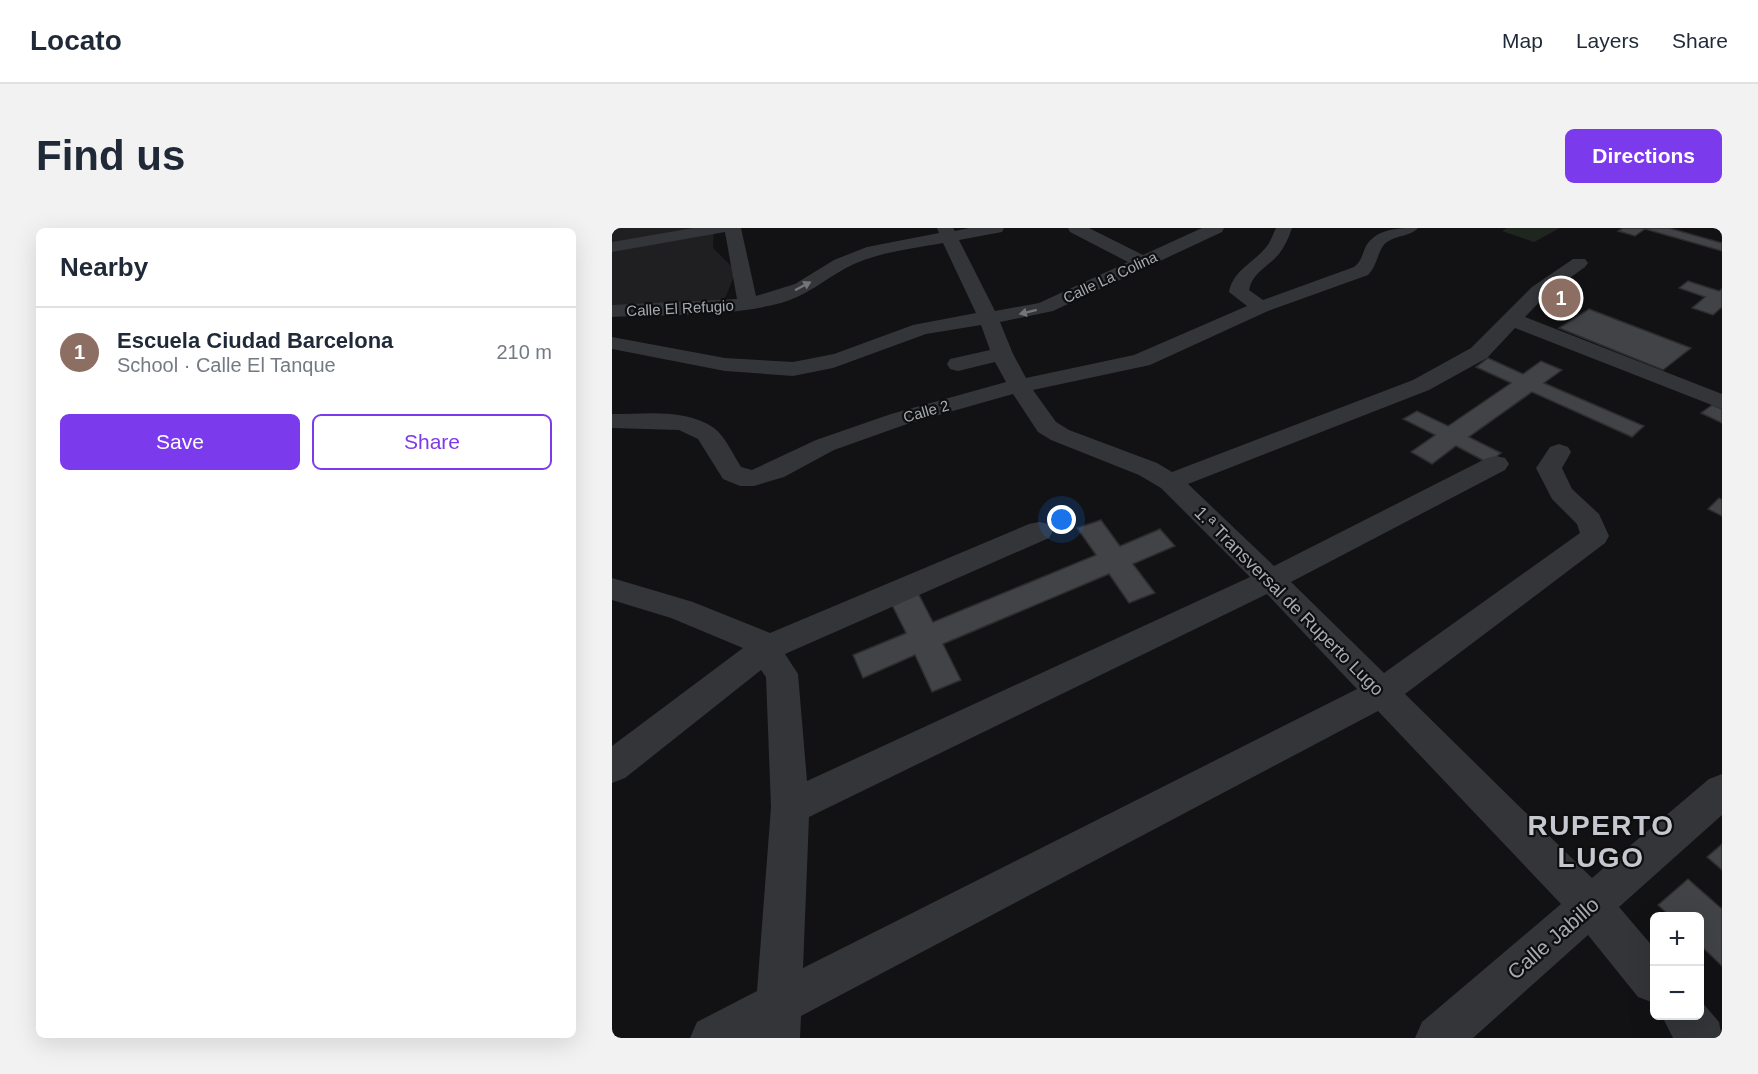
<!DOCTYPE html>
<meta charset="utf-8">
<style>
body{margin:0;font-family:Helvetica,sans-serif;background:#f2f2f3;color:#1f2937}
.controls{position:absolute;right:18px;bottom:18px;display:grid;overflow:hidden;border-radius:9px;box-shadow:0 6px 24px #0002}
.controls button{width:54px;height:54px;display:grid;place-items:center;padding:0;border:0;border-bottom:2px solid #e0e1e3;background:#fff;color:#1f2937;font:30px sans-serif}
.you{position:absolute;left:450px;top:292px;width:21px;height:21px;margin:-15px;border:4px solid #fff;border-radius:50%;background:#1a73e8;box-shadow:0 0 0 9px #1a73e833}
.badge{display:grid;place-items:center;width:39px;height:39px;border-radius:50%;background:#7c3aed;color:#fff;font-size:20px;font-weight:700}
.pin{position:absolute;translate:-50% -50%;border:3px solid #fff;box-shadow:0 2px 6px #0006}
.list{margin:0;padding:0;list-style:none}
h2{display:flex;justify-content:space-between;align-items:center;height:78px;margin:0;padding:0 24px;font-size:26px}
h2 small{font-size:20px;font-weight:400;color:#747a83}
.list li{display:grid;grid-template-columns:39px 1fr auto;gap:18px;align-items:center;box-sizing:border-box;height:90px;padding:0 24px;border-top:2px solid #e0e1e3}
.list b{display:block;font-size:22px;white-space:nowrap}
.list p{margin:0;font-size:20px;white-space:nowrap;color:#747a83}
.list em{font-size:20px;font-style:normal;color:#747a83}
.actions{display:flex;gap:12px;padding:18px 24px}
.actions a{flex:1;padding:14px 0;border:2px solid #7c3aed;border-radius:9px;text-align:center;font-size:21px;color:#7c3aed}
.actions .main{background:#7c3aed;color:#fff}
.map{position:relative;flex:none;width:1110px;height:810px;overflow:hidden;border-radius:9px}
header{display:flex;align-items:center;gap:36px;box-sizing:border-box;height:84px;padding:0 30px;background:#fff;border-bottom:2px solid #e0e1e3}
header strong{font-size:28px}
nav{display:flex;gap:33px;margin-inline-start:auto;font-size:21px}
.intro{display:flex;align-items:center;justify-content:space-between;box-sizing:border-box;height:144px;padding:0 36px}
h1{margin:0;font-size:42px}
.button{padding:15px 27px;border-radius:9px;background:#7c3aed;color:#fff;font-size:21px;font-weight:700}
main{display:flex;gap:36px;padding:0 36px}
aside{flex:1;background:#fff;border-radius:9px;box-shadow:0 6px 24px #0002}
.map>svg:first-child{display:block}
.built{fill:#1f1f21}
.green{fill:#1f2620}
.building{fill:#424346;stroke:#2d2d2f;stroke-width:1.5}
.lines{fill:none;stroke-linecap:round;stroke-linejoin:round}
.minor{fill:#343538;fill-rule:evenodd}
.oneway{fill:#73757b}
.labels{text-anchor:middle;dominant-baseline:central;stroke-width:4.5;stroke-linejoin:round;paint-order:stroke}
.far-street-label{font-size:15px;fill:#a6aab2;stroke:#0e0e0f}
.street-label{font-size:18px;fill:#a6aab2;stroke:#0e0e0f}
.near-street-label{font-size:21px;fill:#a6aab2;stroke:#0e0e0f}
.near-district-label{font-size:28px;font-weight:bold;letter-spacing:1.5px;fill:#c6c8cf;stroke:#0e0e0f}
</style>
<header>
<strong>Locato</strong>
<nav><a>Map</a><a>Layers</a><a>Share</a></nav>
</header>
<div class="intro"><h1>Find us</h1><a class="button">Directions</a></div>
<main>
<aside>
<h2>Nearby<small></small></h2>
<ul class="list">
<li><span class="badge" style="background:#8d6e63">1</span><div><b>Escuela Ciudad Barcelona</b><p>School · Calle El Tanque</p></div><em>210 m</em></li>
</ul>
<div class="actions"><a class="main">Save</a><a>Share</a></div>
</aside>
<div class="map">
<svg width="1110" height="810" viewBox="0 0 1110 810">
<rect width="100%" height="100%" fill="#121214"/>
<polygon class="built" points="0,0 102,0 101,20 124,43 112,73 0,78"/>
<polygon class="green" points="895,0 948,0 922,14 890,3"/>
<g class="building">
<polygon points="1011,0 1057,0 1110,15 1110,23 1033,1 1023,8 1006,3"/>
<polygon points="1076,53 1107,63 1110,61 1110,79 1101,87 1080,80 1093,69 1067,60"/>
<polygon points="977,81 1079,120 1051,142 947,100"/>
<polygon points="876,130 911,146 929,133 950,142 932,155 1032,198 1020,209 920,164 857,209 889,225 876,235 844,218 820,236 799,224 823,207 791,191 805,183 836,198 899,155 864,139"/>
<polygon points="1100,177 1110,181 1110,195 1089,185"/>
<polygon points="1107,270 1110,272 1110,288 1096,281"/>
<polygon points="489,292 508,318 548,301 563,318 521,336 543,365 517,375 497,346 331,416 349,452 320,464 303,427 251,450 241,427 294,405 279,375 306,365 321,394 484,327 465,300"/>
<polygon points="1110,616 1110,642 1095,629"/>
<polygon points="1076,651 1110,681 1110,738 1088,717 1088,688 1058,688 1046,677"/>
</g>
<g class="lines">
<g class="minor">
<path d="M 81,0 L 129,0 L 144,68 L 183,56 L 222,32 L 255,19 L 327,5 L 325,0 L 341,0 L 343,3 L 357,0 L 392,0 L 390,4 L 347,12 L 383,83 L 427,75 L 516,34 L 458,4 L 456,0 L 477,0 L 531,27 L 590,0 L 612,0 L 610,4 L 441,83 L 388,94 L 401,126 L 414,150 L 522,127 L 635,78 L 617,64 C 621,42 642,35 655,18 C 659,13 661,6 664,0 L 680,0 C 677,9 673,18 667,26 C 657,38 640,45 637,62 L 651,72 L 742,39 C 750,33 750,26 754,18 C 765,0 787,0 806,0 C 800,8 785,7 775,14 C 766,20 766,37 756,47 L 656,83 L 538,137 L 421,162 L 444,194 L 457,202 L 545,235 L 560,244 L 801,152 L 859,120 L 920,59 L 961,31 L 973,31 L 976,35 L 973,39 L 934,67 L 913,89 L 1110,166 L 1110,181 L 903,100 L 875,130 L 817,162 L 576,256 L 662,338 L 875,230 L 884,228 L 893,230 L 897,236 L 893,242 L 679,354 L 772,445 L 968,305 L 965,296 L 940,271 L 924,240 L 938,219 L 947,216 L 956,219 L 959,224 L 950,240 L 960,261 L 987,286 L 997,308 L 993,315 L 793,466 L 980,650 L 1097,551 L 1110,546 L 1110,587 L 1007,679 L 1042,720 L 1042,775 L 1026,769 L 976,707 L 861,810 L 803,810 L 810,794 L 949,676 L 766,483 L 189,788 L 188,810 L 78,810 L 85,794 L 145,763 L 159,579 L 154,449 L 149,442 L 13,550 L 0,555 L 0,518 L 131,420 L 59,390 L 0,372 L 0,350 L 81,374 L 158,405 L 417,296 L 427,294 L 437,296 L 441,303 L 437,310 L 173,426 L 186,446 L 195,553 L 638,349 L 549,260 L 527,247 L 439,212 L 426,204 L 401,166 L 295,196 L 222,222 L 172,249 L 142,258 L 128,258 L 111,251 L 86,211 L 67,202 L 0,200 L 0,186 C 33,186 74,180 102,200 C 113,208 122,228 129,239 L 140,242 L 204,212 L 279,186 L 394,154 L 383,134 L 346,143 L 338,141 L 335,136 L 338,131 L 378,122 L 369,97 L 314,106 L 221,140 L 181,148 L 113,143 L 0,121 L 0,109 L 113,130 L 181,134 L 222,126 L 301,97 L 364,85 L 331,15 C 299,21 264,24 234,40 C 212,52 194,68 169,75 C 117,89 54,86 0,89 L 0,77 L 125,71 L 113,4 L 0,24 L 0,14 ZM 655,366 L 745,461 L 191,740 L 197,589 Z"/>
<polygon points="1088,772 1107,794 1110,810 1061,810 1050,788 1088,788"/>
</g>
</g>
<defs><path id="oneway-solid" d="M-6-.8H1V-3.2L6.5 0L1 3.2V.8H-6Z" transform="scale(1.5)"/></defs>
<g class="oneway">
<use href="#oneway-solid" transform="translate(191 58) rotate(-28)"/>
<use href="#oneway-solid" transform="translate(416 84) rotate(166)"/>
</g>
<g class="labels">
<g class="far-street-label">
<text transform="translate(498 49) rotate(-25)">Calle La Colina</text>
<text transform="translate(68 80) rotate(-3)">Calle El Refugio</text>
<text transform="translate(314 183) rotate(-16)">Calle 2</text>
</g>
<g class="street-label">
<text transform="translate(677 373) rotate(45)">1.ª Transversal de Ruperto Lugo</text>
</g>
<g class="near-street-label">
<text transform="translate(941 710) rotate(-41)">Calle Jabillo</text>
</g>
<g class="near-district-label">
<text x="989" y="597">RUPERTO<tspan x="989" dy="32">LUGO</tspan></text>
</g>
</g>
</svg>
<div class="controls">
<button>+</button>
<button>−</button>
</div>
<div class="you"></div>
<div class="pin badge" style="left:949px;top:70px;background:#8d6e63">1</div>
</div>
</main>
